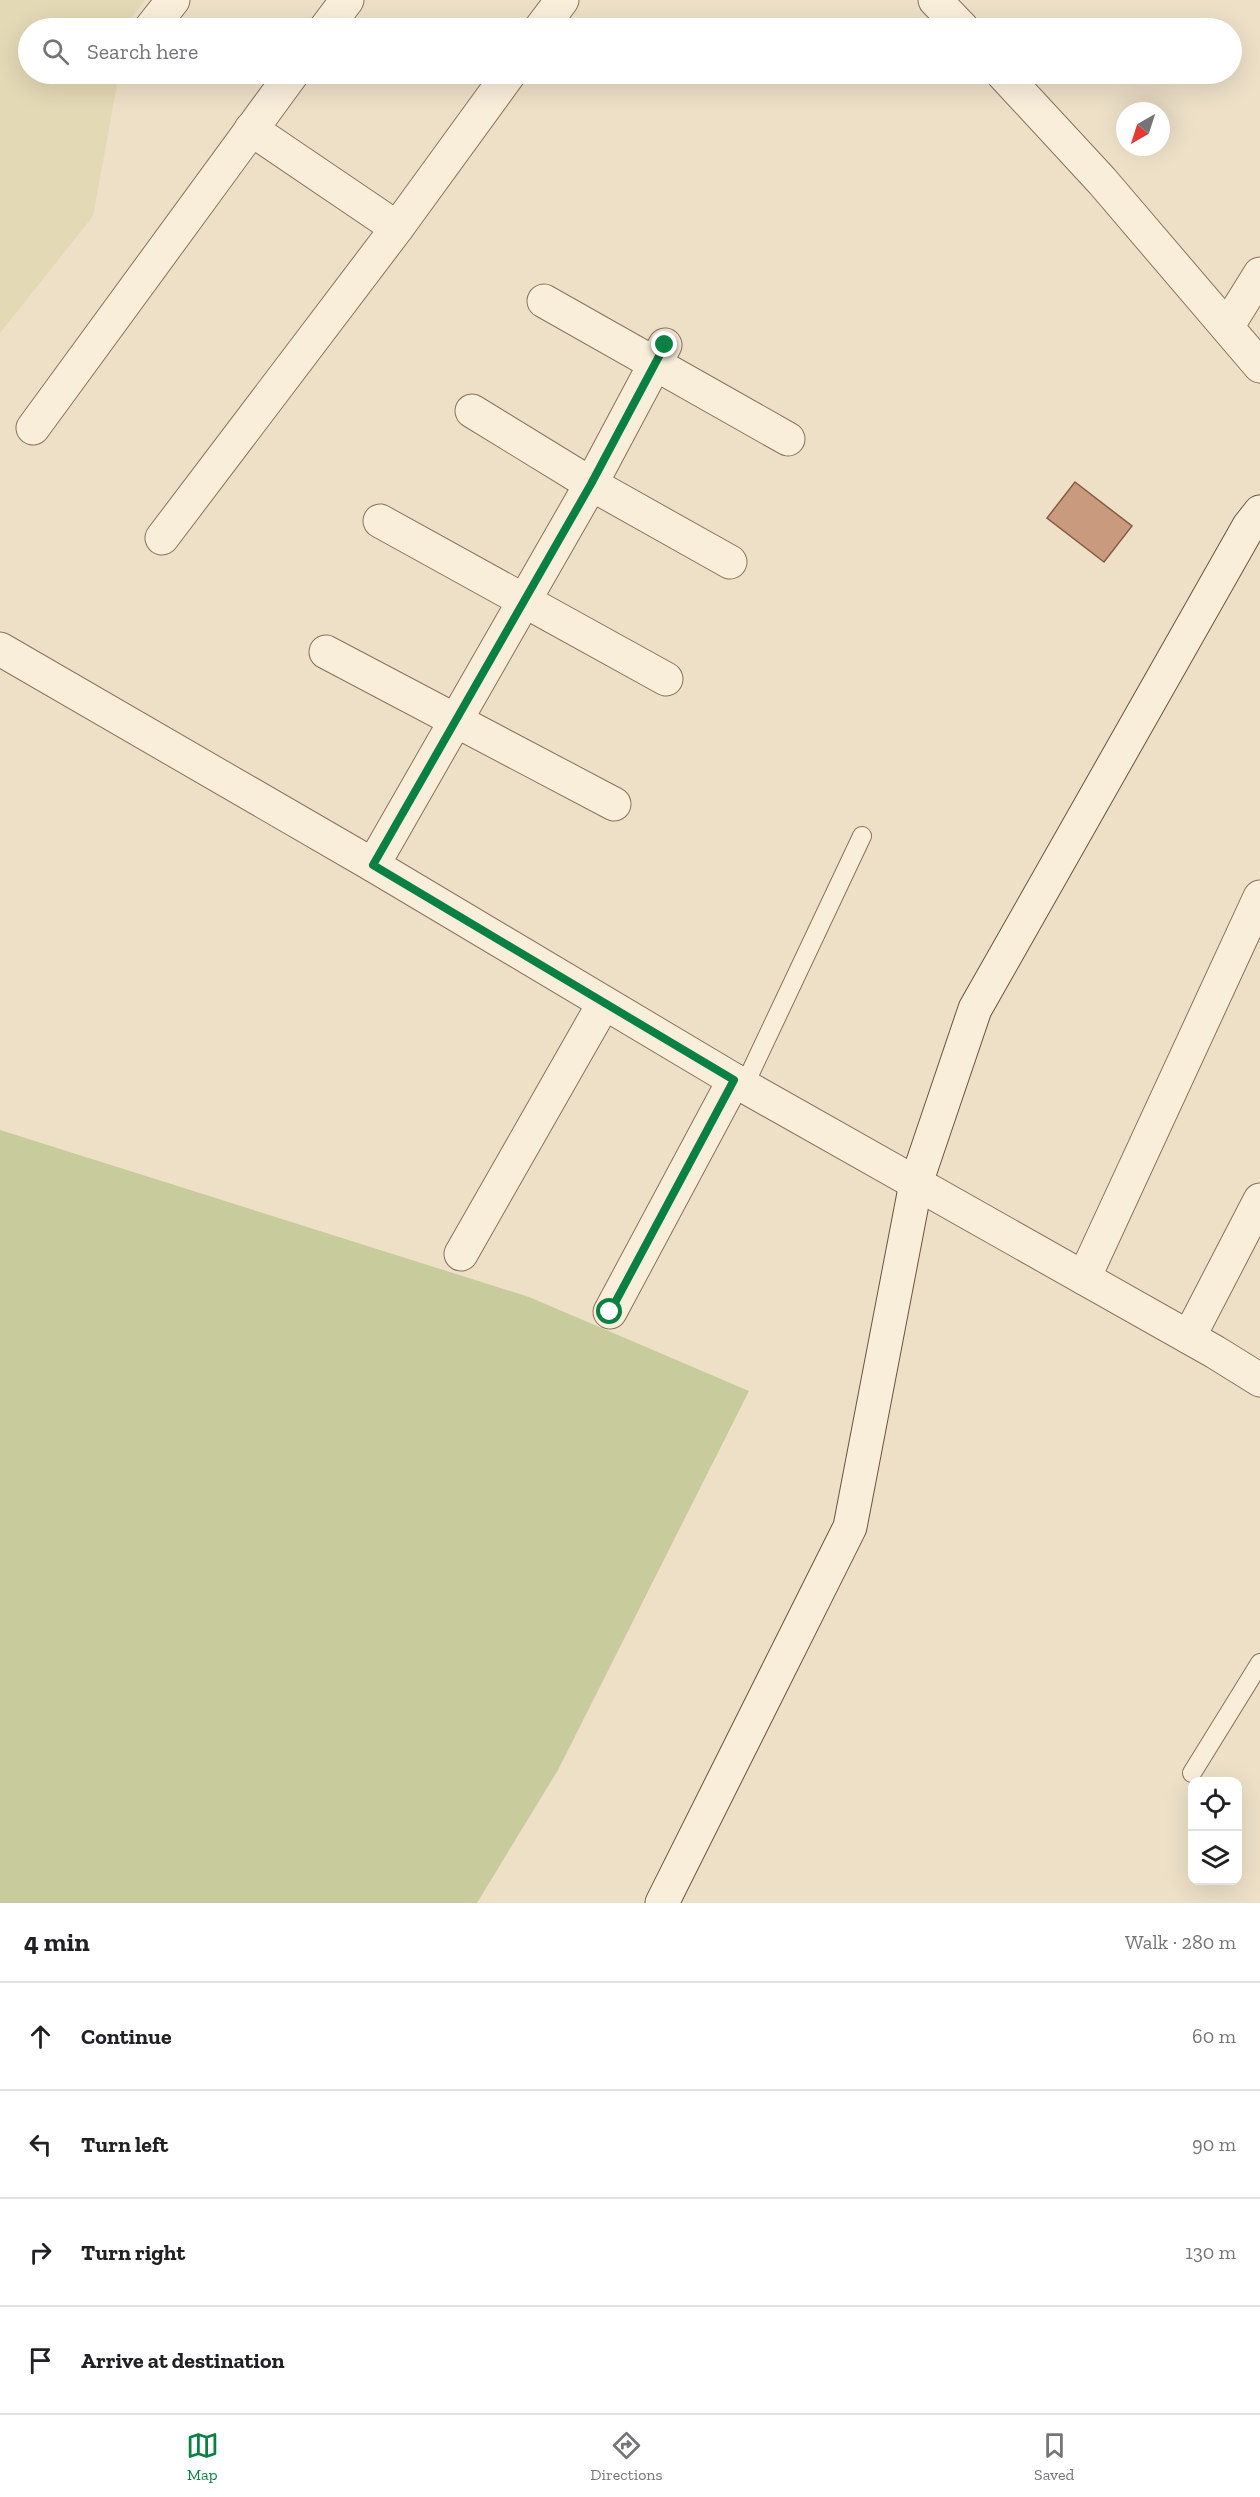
<!DOCTYPE html>
<meta charset="utf-8">
<style>
body{margin:0;font-family:"Zilla Slab",serif;background:#f6f6f6;color:#202124}
.controls{position:absolute;right:18px;bottom:18px;display:grid;overflow:hidden;border-radius:12px;box-shadow:0 6px 24px #0002}
.controls button{width:54px;height:54px;display:grid;place-items:center;padding:0;border:0;border-bottom:2px solid #e0e0e0;background:#fff;color:#202124;font:30px sans-serif}
.compass{position:absolute;left:1116px;top:102px;width:54px;height:54px;border-radius:50%;background:#fff;box-shadow:0 6px 24px #0002;rotate:219deg}
.stop{position:absolute;width:18px;height:18px;margin:-14px;border:4px solid #0b8043;border-radius:50%;background:#fff}
.stop.end{background:#0b8043;border-color:#fff;box-shadow:0 2px 6px #0008}
.list{margin:0;padding:0;list-style:none}
h2{display:flex;justify-content:space-between;align-items:center;height:78px;margin:0;padding:0 24px;font-size:26px}
h2 small{font-size:20px;font-weight:400;color:#757577}
.list li{display:grid;grid-template-columns:39px 1fr auto;gap:18px;align-items:center;box-sizing:border-box;height:108px;padding:0 24px;border-top:2px solid #e0e0e0}
.list b{display:block;font-size:22px;white-space:nowrap}
.list em{font-size:20px;font-style:normal;color:#757577}
.icon{flex:none;width:33px;height:33px;fill:none;stroke:currentColor;stroke-width:2;stroke-linecap:round;stroke-linejoin:round}
.map{position:relative;flex:none;width:1260px;height:1903px;overflow:hidden}
.search{position:absolute;background:#fff;box-shadow:0 6px 24px #0002;left:18px;right:18px;top:18px;height:66px;display:flex;align-items:center;gap:15px;box-sizing:border-box;padding:0 21px;border-radius:33px;color:#757577;font-size:22px}
.sheet{height:510px;background:#fff}
nav{display:flex;justify-content:space-around;align-items:center;box-sizing:border-box;height:84px;border-top:2px solid #e0e0e0;background:#fff;font-size:16px;color:#757577}
nav a{display:grid;justify-items:center;gap:3px}
nav .on{color:#0b8043}
.map>svg:first-child{display:block}
.farmland{fill:#e3d9b5}
.green{fill:#c8cb9b}
.building{fill:#ca9a7e;stroke:#875b43;stroke-width:1.5}
.lines{fill:none;stroke-linecap:round;stroke-linejoin:round}
.service-casing{stroke:#89725d;stroke-width:20}
.minor-casing{stroke:#89725d;stroke-width:35}
.tertiary-casing{stroke:#89725d;stroke-width:35}
.secondary-casing{stroke:#6b5340;stroke-width:35}
.service{stroke:#f8eeda;stroke-width:18}
.minor{stroke:#f8eeda;stroke-width:33}
.tertiary{stroke:#f8eeda;stroke-width:33}
.secondary{stroke:#f8eeda;stroke-width:33}
.route{stroke:#0b8043;stroke-width:8}
</style>
<div class="map">
<svg width="1260" height="1903" viewBox="0 0 1260 1903">
<rect width="100%" height="100%" fill="#ede0c7"/>
<polygon class="farmland" points="0,0 145,0 128,22 127,28 28,28 28,74 119,74 93,216 0,333"/>
<polygon class="green" points="0,1130 529,1297 749,1391 558,1770 477,1903 0,1903"/>
<polygon class="building" points="1075,482 1132,526 1104,562 1047,518"/>
<g class="lines">
<g class="service-casing">
<g id="service">
<polyline points="744,1086 862,836"/>
<polyline points="1192,1773 1260,1663"/>
</g>
</g>
<g class="minor-casing">
<g id="minor">
<polyline points="935,0 962,28"/>
<polyline points="151,28 173,0"/>
<polyline points="326,28 347,0"/>
<polyline points="541,28 562,0"/>
<polyline points="1003,74 1102,181 1260,366"/>
<polyline points="251,129 397,228"/>
<polyline points="544,301 788,439"/>
<polyline points="1227,327 1260,274"/>
<polyline points="472,411 591,484 730,562"/>
<polyline points="33,428 292,74"/>
<polyline points="380,521 666,679"/>
<polyline points="162,538 397,228 509,74"/>
<polyline points="326,652 614,804"/>
<polyline points="373,865 591,484 665,345"/>
<polyline points="461,1254 604,1003"/>
<polyline points="1084,1278 1260,897"/>
<polyline points="610,1312 734,1080"/>
<polyline points="1189,1337 1260,1200"/>
</g>
</g>
<g class="tertiary-casing">
<polyline id="tertiary" points="0,649 373,865 744,1086 1215,1352 1260,1380"/>
</g>
<g class="secondary-casing">
<polyline id="secondary" points="662,1903 850,1527 916,1183 975,1009 1249,526 1260,512"/>
</g>
<use href="#service" class="service"/>
<use href="#minor" class="minor"/>
<use href="#tertiary" class="tertiary"/>
<use href="#secondary" class="secondary"/>
</g>
<g class="lines">
<polyline class="route" points="610,1312 734,1080 373,865 591,484 665,345"/>
</g>
</svg>
<div class="controls">
<button><svg class="icon" aria-label="locate" viewBox="0 0 24 24"><circle cx="12" cy="12" r="6"/><path d="M12 2v4M12 18v4M2 12h4M18 12h4"/></svg></button>
<button><svg class="icon" aria-label="layers" viewBox="0 0 24 24"><path d="M12 4l9 5-9 5-9-5zM3 14l9 5 9-5"/></svg></button>
</div>
<svg class="compass" viewBox="-18 -18 36 36"><path d="M0-13l5 13h-10z" fill="#e53935"/><path d="M0 13l5-13h-10z" fill="#757577"/></svg>
<div class="stop" style="left:610px;top:1312px"></div>
<div class="stop end" style="left:665px;top:345px"></div>
<div class="search"><svg class="icon" aria-label="search" viewBox="0 0 24 24"><circle cx="10" cy="10" r="6"/><path d="M15 15l6 6"/></svg>Search here</div>
</div>
<section class="sheet">
<h2>4 min<small>Walk · 280 m</small></h2>
<ul class="list">
<li><svg class="icon" aria-label="ahead" viewBox="0 0 24 24"><path d="M12 20V5M6 11l6-6 6 6"/></svg><div><b>Continue</b></div><em>60 m</em></li>
<li><svg class="icon" aria-label="left" viewBox="0 0 24 24"><path d="M17 20v-9H6M10 6l-5 5 5 5"/></svg><div><b>Turn left</b></div><em>90 m</em></li>
<li><svg class="icon" aria-label="right" viewBox="0 0 24 24"><path d="M7 20v-9h11M14 6l5 5-5 5"/></svg><div><b>Turn right</b></div><em>130 m</em></li>
<li><svg class="icon" aria-label="arrive" viewBox="0 0 24 24"><path d="M6 21V4h12l-3 4 3 4H6"/></svg><div><b>Arrive at destination</b></div></li>
</ul>
</section>
<nav>
<a class="on"><svg class="icon" aria-label="map" viewBox="0 0 24 24"><path d="M3 6l6-2 6 2 6-2v14l-6 2-6-2-6 2zM9 4v14M15 6v14"/></svg>Map</a>
<a><svg class="icon" aria-label="directions" viewBox="0 0 24 24"><path d="M12 3l9 9-9 9-9-9zM9 14v-3h6M13 9l2 2-2 2"/></svg>Directions</a>
<a><svg class="icon" aria-label="saved" viewBox="0 0 24 24"><path d="M7 4h10v16l-5-4-5 4z"/></svg>Saved</a>
</nav>
